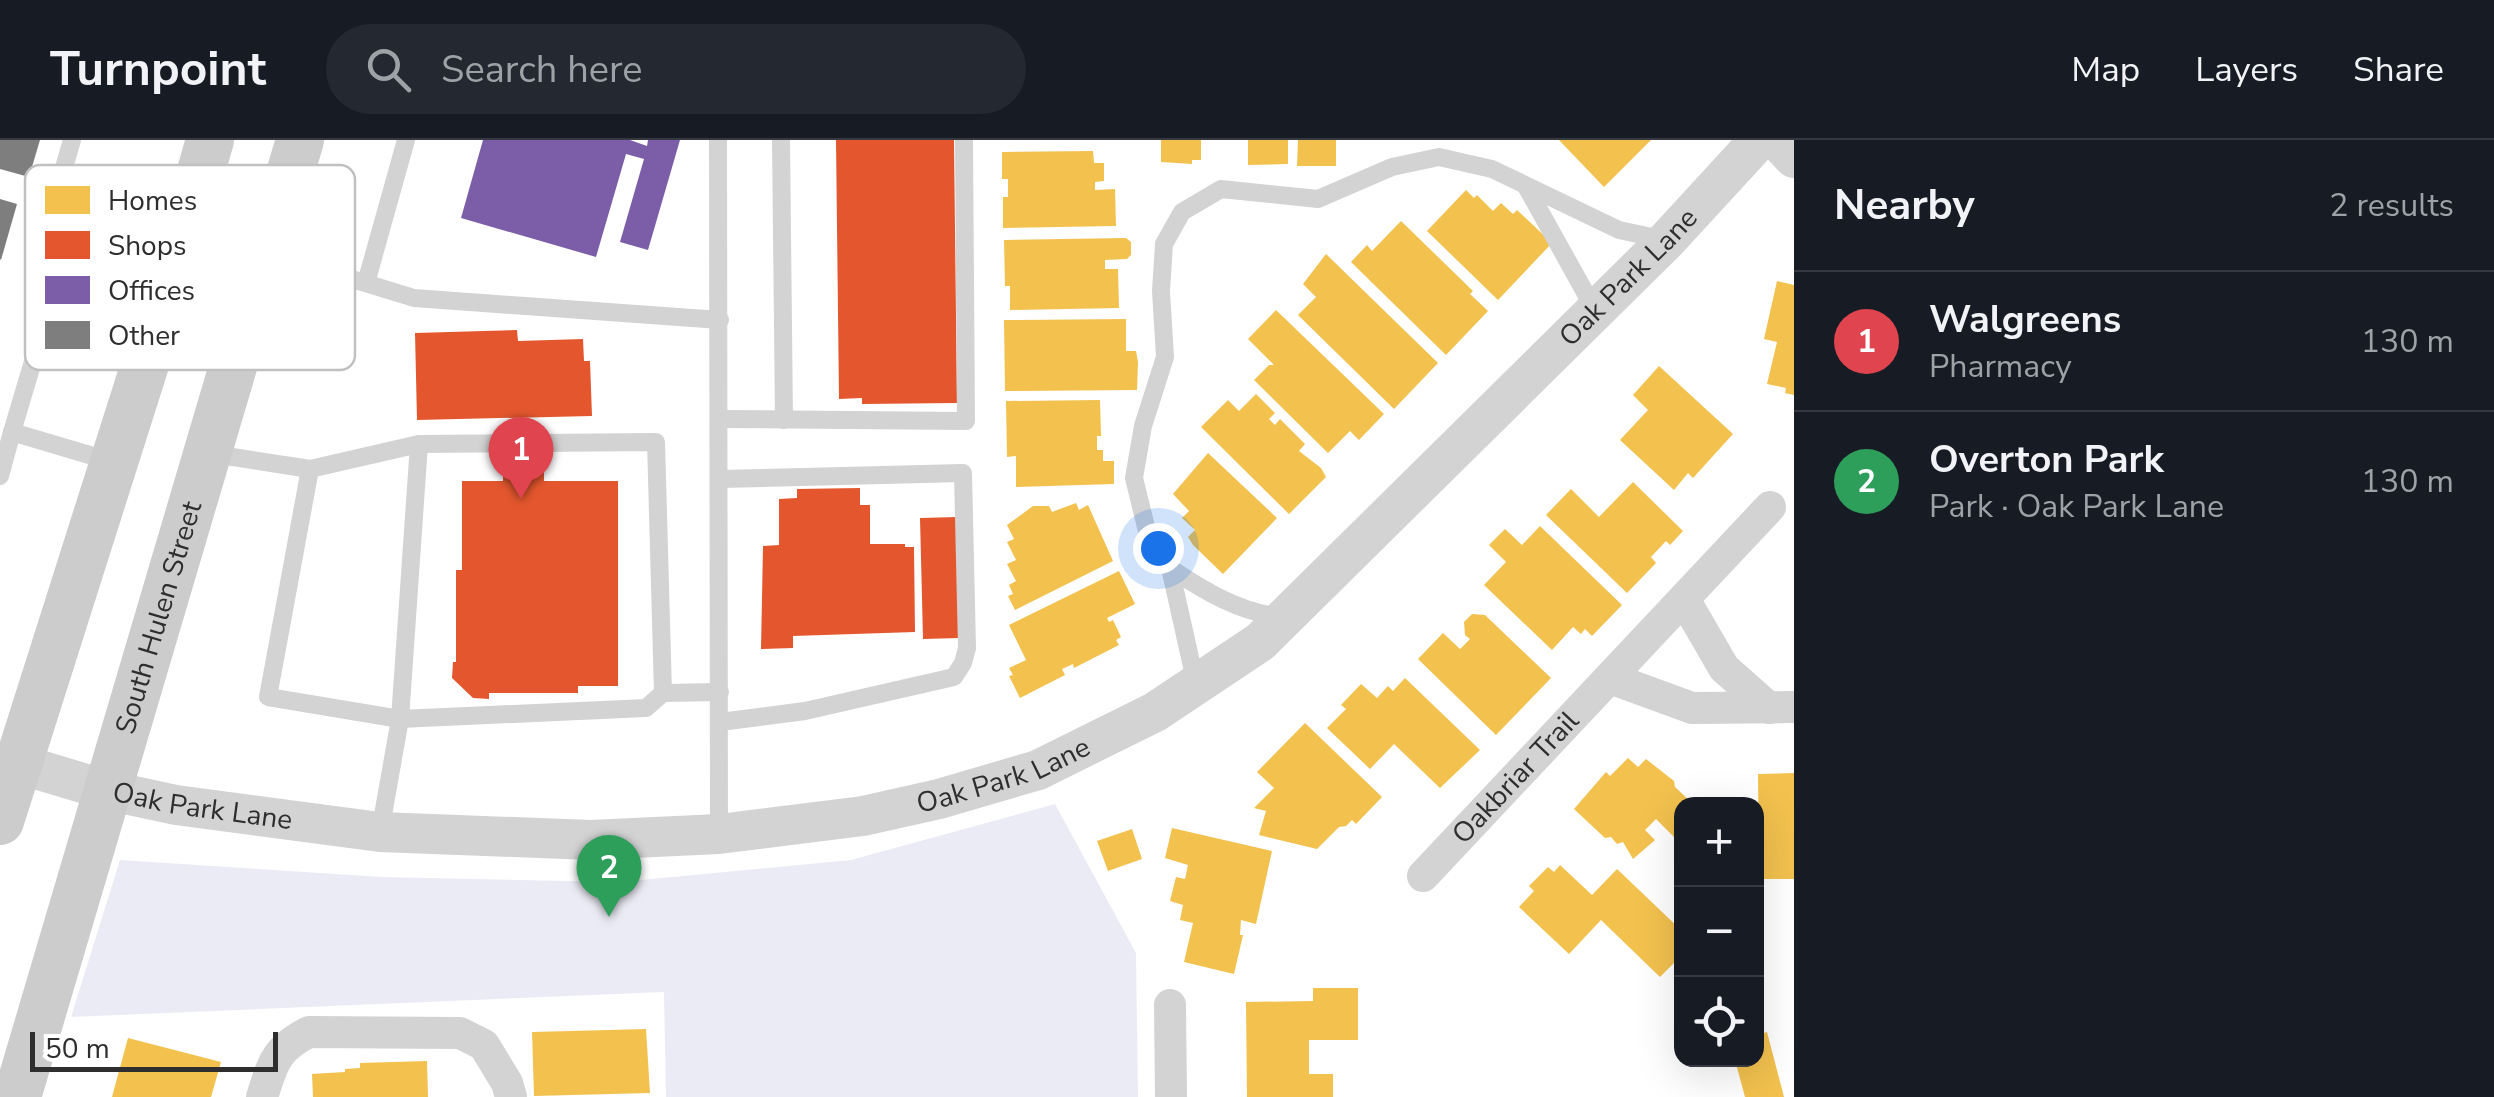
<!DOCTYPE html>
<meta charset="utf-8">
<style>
body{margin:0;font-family:"Nunito Sans",sans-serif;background:#242831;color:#f1f3f6}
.controls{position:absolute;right:30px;bottom:30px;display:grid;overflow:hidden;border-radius:20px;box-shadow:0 10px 40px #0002}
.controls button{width:90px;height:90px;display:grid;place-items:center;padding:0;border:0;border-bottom:2px solid #363941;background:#171b24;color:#f1f3f6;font:50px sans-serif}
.scale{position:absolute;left:30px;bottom:25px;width:248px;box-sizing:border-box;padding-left:10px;border:5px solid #2e2e2e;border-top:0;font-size:28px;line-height:35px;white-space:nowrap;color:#2e2e2e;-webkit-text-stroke:8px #fff;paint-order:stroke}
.you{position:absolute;left:1158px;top:408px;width:35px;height:35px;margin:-25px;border:8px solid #fff;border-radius:50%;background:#1a73e8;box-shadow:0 0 0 15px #1a73e833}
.badge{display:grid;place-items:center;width:65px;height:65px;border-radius:50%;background:#777;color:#fff;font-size:32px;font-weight:700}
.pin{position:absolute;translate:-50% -82px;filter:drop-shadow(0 2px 5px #0008)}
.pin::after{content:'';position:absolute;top:52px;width:35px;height:30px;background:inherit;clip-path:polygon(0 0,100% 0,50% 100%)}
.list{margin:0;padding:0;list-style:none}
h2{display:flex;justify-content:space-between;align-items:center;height:130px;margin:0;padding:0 40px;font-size:42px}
h2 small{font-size:32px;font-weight:400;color:#9ea1a6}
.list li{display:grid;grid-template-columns:65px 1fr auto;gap:30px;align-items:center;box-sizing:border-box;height:140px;padding:0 40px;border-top:2px solid #363941}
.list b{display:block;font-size:38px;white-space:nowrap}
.list p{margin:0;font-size:32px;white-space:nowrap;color:#9ea1a6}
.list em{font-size:32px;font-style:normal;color:#9ea1a6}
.icon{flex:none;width:55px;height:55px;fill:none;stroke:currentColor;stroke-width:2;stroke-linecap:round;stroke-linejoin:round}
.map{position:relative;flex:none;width:1794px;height:957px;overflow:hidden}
header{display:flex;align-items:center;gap:60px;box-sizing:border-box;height:140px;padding:0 50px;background:#171b24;border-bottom:2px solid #363941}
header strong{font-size:48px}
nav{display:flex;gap:55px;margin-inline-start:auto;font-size:35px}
.search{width:700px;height:90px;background:#242831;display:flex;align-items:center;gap:25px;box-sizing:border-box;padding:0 35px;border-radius:55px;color:#9ea1a6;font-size:38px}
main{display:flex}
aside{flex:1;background:#171b24}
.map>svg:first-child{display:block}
.green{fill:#ebebf5}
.homes{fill:#f2c14e}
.shops{fill:#e4572e}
.offices{fill:#7b5ea7}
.building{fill:#7e7e7e}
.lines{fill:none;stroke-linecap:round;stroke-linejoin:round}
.service{stroke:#d3d3d3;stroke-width:18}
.minor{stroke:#d3d3d3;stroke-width:32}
.tertiary{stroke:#d3d3d3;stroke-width:40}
.secondary{stroke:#ccc;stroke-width:48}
.labels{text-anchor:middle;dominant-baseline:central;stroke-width:10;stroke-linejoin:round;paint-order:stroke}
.street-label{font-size:28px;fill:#2e2e2e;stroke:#fff}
.key{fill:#fff;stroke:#c0c0c0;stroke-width:2.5}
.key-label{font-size:28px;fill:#2e2e2e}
</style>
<header>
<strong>Turnpoint</strong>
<div class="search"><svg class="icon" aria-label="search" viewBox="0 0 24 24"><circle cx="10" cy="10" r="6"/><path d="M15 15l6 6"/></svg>Search here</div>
<nav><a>Map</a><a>Layers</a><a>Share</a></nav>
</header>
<main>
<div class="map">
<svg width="1794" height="957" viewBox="0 0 1794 957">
<rect width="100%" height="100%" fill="#fff"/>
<polygon class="green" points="1055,664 1136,813 1138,957 666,957 664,852 71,877 120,720 382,737 620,742 851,720"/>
<g class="homes">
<polygon points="1161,0 1201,0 1201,20 1192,20 1192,24 1161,22"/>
<polygon points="1248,0 1288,0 1288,24 1248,25"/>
<polygon points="1298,0 1336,0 1336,26 1297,26"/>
<polygon points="1559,0 1651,0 1604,47"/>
<polygon points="1093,11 1094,23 1104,23 1104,41 1095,42 1095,50 1115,49 1116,86 1003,88 1003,57 1008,57 1008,39 1002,39 1002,12"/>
<polygon points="1466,50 1474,58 1477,55 1493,71 1501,63 1513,74 1517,70 1552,103 1498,160 1427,91"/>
<polygon points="1401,81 1473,151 1470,154 1488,171 1446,215 1351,122 1367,105 1372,111"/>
<polygon points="1126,98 1131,102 1131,115 1127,119 1105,120 1105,129 1118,129 1119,168 1010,170 1010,146 1005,146 1004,100"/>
<polygon points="1326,114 1438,223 1394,269 1298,175 1316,157 1303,144"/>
<polygon points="1777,141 1794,145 1794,255 1785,253 1786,248 1767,244 1777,202 1764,199"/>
<polygon points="1276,170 1384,274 1359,300 1350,291 1328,313 1254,240 1269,225 1274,225 1248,199"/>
<polygon points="1126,179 1126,211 1136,211 1138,222 1137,250 1005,251 1004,180"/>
<polygon points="1659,226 1733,294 1693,338 1688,333 1674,350 1620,300 1648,270 1633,255"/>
<polygon points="1256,254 1275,273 1269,279 1275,285 1280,279 1305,304 1299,311 1321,328 1326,337 1289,374 1201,287 1228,260 1239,271"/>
<polygon points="1100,260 1101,296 1097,296 1097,310 1103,310 1103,321 1114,321 1114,344 1016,347 1016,316 1007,317 1006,261"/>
<polygon points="1208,313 1277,378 1223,434 1193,405 1188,397 1195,390 1182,378 1189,371 1173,354"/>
<polygon points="1633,342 1683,391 1670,405 1666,401 1651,417 1656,423 1627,453 1546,375 1571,349 1599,377"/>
<polygon points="1076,363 1079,370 1088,365 1113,421 1015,470 1008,456 1013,454 1009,445 1016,441 1007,424 1016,420 1007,402 1014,399 1007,385 1033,366 1049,366 1052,372"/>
<polygon points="1540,386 1622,465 1592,496 1585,489 1581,494 1573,487 1552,510 1484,445 1506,422 1489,405 1505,389 1522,405"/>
<polygon points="1119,431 1135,464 1107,478 1109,482 1113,480 1121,497 1116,500 1119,505 1074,528 1073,524 1062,529 1065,535 1020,558 1009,536 1013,535 1009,528 1026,520 1009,485"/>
<polygon points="1472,474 1485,475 1551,538 1496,595 1418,519 1443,493 1460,509 1470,499 1465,495 1464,482"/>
<polygon points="1405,538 1480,610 1440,648 1394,604 1370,629 1327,588 1346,569 1341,565 1361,544 1377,558 1388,546 1393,551"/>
<polygon points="1305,583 1382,657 1356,684 1352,680 1346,686 1339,687 1317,709 1259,695 1266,671 1254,668 1274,648 1257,632"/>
<polygon points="1628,618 1638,627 1646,619 1674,641 1675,647 1693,664 1682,664 1682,694 1676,699 1656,679 1645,690 1655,700 1633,719 1623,702 1617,704 1611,697 1605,698 1574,669 1606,632 1610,636"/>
<polygon points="1794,633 1794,739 1759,739 1758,634"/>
<polygon points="1172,688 1272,711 1256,784 1241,780 1240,795 1243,795 1234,834 1184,822 1193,783 1180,780 1183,765 1170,761 1176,737 1185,739 1188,725 1165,718"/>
<polygon points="1132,689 1142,719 1108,731 1097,701"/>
<polygon points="1560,725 1592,755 1617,729 1682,791 1682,815 1660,837 1601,780 1569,814 1519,767 1534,751 1529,746 1548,727 1554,732"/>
<polygon points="1313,848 1358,848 1358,900 1309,900 1309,934 1333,934 1333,957 1247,957 1246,862 1313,861"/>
<polygon points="646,889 650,953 534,956 532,892"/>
<polygon points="1767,892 1784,957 1745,957 1735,920 1756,920 1756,895"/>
<polygon points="128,898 221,922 211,957 112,957"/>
<polygon points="427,921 428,957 313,957 312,934 345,932 345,929 360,928 360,923"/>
</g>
<g class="shops">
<polygon points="836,0 954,0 957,263 862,264 862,258 839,259"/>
<polygon points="517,190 518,201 583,199 584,221 590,221 592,276 417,280 415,193"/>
<polygon points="544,310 544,341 618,341 618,546 578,546 578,553 489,553 489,559 473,558 452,538 453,522 456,522 456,430 462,430 462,341 503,341 503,311"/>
<polygon points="860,348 860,365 870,365 870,404 905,404 905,407 914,407 915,492 793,496 793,508 761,509 763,406 779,405 779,359 797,358 797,349"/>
<polygon points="957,377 960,498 923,499 920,378"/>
</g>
<polygon class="offices" points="483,0 630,0 647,6 648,0 680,0 648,110 620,102 644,19 626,14 596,117 461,78"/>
<g class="building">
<polygon points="0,0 40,0 29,37 0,29"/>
<polygon points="0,59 17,64 1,120 0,119"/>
</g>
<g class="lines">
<g class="service">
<polyline points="72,0 53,66 68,104 12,292 113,322"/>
<polyline points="718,0 719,694"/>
<polyline points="781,0 784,280"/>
<polyline points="1527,48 1586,154 1593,173"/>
<polyline points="267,113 414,158 720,180"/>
<polyline points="366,143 406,0"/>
<polyline points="720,279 966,281 964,0"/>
<polyline points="419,304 400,579 646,568 663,553"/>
<polyline points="207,313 310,329 419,304 656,302 663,553 720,552"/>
<polyline points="310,329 268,557 400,579 380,692"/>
<polyline points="0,336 12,292"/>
<polyline points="720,339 963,333 967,508 963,523 954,537 805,571 720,582"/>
<path d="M 1170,428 C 1204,451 1241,473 1282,477"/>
<polyline points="1192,547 1193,531 1170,428 1148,395 1134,338 1143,286 1165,217 1161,151 1164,104 1182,72 1221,49 1318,59 1392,27 1439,17 1492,29 1619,90 1666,100"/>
</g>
<g class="minor">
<polyline points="1684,459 1724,528 1769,568"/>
<polyline points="1610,538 1692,568 1794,567"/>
<path id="s1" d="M 1423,736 L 1770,367"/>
<polyline points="1170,865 1171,957"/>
<path d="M 262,957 C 273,923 275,909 309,892 L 460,893 L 484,905 L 507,943 L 511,957"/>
</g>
<g class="tertiary">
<polyline points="1777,0 1794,18"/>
<path id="s2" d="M 0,622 L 16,623 L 106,650 L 176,665 L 380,692 L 591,700 L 719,694 L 863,676 L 939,659 L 1038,630 L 1155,572 L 1260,502 L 1667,100 L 1759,0"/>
</g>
<g class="secondary">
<polyline points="0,681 148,215 210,0"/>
<path id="s3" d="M 17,957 L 300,0"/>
</g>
</g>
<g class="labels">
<g class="street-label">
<text stroke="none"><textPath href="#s2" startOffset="1828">Oak Park Lane</textPath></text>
<text stroke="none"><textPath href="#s3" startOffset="500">South Hulen Street</textPath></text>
<text stroke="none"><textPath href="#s2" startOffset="1018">Oak Park Lane</textPath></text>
<text stroke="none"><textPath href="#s1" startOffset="135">Oakbriar Trail</textPath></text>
<text stroke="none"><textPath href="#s2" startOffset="208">Oak Park Lane</textPath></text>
</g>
</g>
<rect x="25" y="25" width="330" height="205" rx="15" class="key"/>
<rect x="45" y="46" width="45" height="28" fill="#f2c14e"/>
<rect x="45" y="91" width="45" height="28" fill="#e4572e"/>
<rect x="45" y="136" width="45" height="28" fill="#7b5ea7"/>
<rect x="45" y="181" width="45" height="28" fill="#7e7e7e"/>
<g class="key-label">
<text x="108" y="70">Homes</text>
<text x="108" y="115">Shops</text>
<text x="108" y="160">Offices</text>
<text x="108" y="205">Other</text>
</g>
</svg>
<div class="controls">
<button>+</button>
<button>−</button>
<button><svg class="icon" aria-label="locate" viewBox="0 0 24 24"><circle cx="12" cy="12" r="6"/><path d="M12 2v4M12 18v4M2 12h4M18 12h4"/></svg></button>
</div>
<div class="scale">50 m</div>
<div class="you"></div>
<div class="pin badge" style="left:521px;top:359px;background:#e0444e">1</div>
<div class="pin badge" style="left:609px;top:777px;background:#2e9e5b">2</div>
</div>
<aside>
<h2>Nearby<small>2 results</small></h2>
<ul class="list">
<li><span class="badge" style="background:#e0444e">1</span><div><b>Walgreens</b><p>Pharmacy</p></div><em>130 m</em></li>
<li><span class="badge" style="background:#2e9e5b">2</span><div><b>Overton Park</b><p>Park · Oak Park Lane</p></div><em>130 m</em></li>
</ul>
</aside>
</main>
